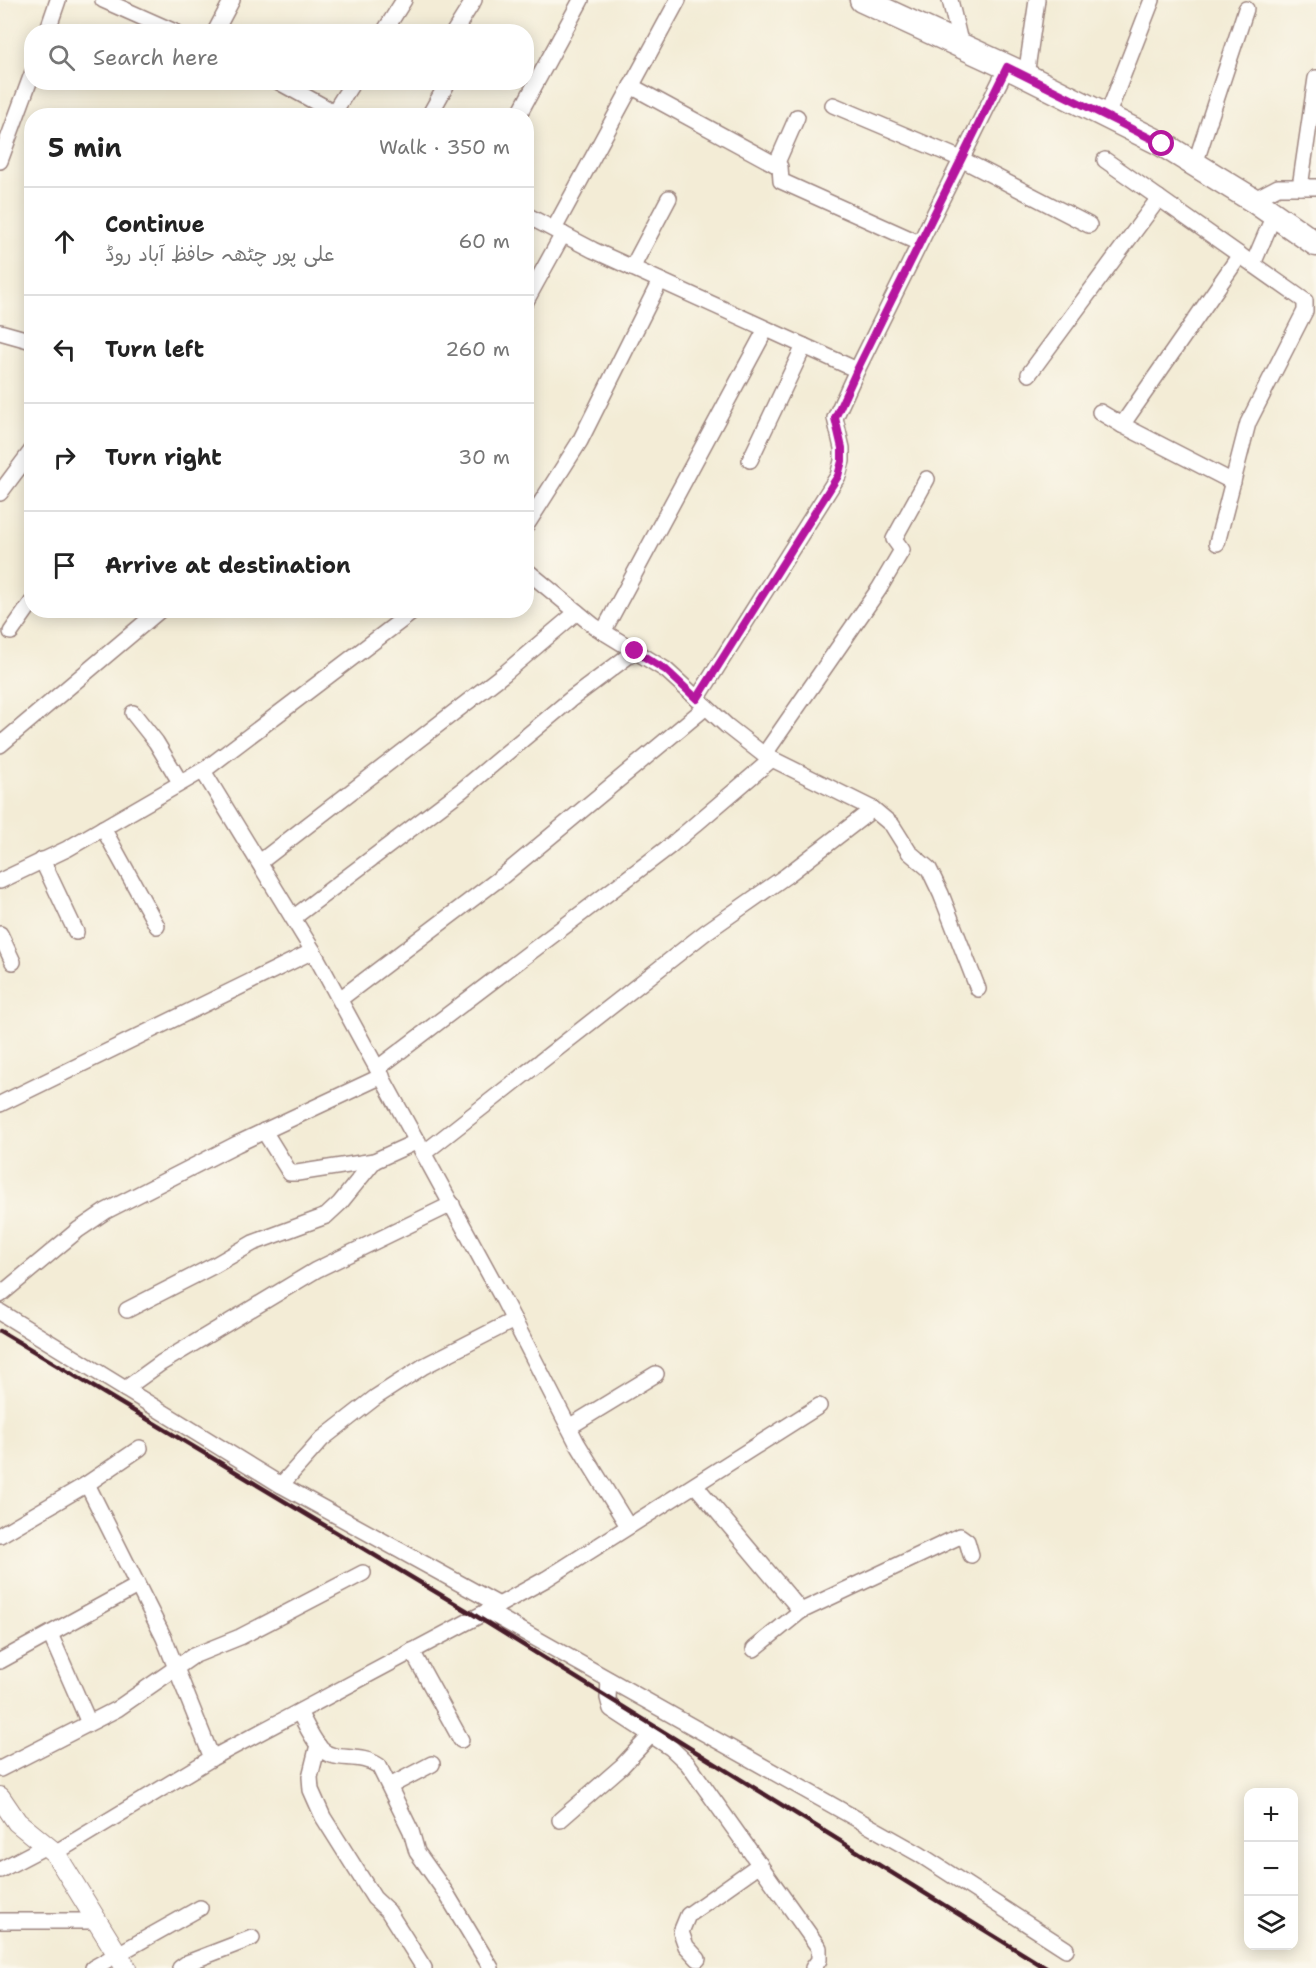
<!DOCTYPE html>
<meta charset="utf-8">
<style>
body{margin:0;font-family:"Shantell Sans","Playpen Sans Arabic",sans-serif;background:#f2f2f2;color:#222}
.controls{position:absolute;right:18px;bottom:18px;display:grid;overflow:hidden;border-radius:12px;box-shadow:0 3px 15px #0003}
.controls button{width:54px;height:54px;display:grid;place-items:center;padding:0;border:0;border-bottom:2px solid #e0e0e0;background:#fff;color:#222;font:30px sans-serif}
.stop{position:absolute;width:18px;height:18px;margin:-14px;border:4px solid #b5179e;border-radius:50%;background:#fff}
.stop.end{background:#b5179e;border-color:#fff;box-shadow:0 2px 6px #0008}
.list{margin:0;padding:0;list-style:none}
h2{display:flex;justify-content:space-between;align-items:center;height:78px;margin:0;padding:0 24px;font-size:26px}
h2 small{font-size:20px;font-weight:400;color:#767676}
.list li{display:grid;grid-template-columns:39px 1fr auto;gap:18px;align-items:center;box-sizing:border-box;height:108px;padding:0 24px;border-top:2px solid #e0e0e0}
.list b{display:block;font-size:22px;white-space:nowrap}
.list p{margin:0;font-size:20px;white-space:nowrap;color:#767676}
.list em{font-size:20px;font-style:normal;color:#767676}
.icon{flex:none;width:33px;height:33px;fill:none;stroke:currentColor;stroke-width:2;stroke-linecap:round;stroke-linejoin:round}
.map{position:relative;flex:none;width:1316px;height:1968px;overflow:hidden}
.search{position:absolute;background:#fff;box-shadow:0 3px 15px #0003;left:24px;top:24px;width:510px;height:66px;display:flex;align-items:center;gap:15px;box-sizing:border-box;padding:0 21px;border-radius:24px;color:#767676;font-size:22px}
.panel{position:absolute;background:#fff;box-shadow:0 3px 15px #0003;left:24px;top:108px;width:510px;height:510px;border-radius:24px}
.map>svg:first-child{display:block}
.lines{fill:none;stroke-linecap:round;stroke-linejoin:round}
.minor-casing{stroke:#9e8680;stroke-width:18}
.tertiary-casing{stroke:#9e8680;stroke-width:22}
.primary-casing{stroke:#9e8680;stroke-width:27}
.minor{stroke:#fff;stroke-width:15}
.tertiary{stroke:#fff;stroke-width:20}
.primary{stroke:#fff;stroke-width:24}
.rail{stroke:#4a1f2b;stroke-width:4.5}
.route{stroke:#b5179e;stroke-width:8}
</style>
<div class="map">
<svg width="1316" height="1968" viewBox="0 0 1316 1968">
<rect width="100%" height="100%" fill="#fbf7ec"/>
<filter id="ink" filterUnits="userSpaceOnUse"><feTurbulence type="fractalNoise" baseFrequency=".0167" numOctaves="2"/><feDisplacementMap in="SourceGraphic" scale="12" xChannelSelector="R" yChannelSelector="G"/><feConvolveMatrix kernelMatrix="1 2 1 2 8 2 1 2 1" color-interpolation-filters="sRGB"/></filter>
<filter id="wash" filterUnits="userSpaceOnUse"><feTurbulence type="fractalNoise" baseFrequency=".008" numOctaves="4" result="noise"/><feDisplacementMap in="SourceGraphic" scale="24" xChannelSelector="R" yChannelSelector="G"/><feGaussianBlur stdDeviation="1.35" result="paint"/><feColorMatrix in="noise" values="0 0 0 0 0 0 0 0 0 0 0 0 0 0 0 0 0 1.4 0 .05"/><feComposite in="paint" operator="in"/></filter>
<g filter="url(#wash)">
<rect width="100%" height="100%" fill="#f3ecd6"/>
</g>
<g filter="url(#ink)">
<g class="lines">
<g class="minor-casing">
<g id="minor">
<polyline points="103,0 175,32"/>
<polyline points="950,0 961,46"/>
<polyline points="47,32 58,0"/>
<polyline points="215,32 232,0"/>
<polyline points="384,32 404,0"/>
<polyline points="454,32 474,0"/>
<polyline points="1026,76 1037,0"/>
<polyline points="279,82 341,116"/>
<polyline points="631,86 780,167 781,181 919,243"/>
<polyline points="833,105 961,159 1089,225"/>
<polyline points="334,112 353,82"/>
<polyline points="429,116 448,82"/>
<polyline points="518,116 581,0"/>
<polyline points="1107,116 1152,0"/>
<polyline points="1105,160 1305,301 1305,311 1248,423 1217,543"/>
<polyline points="0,161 32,74"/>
<polyline points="1195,164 1246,9"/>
<polyline points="776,165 797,117"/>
<polyline points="1300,187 1316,78"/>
<polyline points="1253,200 1278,187 1316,187"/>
<polyline points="526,215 593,250 857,370"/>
<polyline points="554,229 678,0"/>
<polyline points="1253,264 1274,215"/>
<polyline points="632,268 669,198"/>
<polyline points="526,301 563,234"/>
<polyline points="0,332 32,341"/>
<polyline points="1029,374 1159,198"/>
<polyline points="1100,412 1122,425 1233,482"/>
<polyline points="1122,425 1240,255"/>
<polyline points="750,460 804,346"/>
<polyline points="0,493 32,450"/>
<polyline points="526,526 580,441 660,281"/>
<polyline points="526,570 594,626 666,670 727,726 764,755 873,809 892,825 909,852 929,869 941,894 978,989"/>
<polyline points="11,632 32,602"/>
<polyline points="603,632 766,329"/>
<polyline points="697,699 838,476 842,461 842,448 835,418 857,370 1007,67"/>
<polyline points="133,713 156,742 180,782"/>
<polyline points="0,745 160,610"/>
<polyline points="764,755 879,589 902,550 894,539 927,479"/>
<polyline points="203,771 313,951 504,1301 577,1443 628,1526"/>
<polyline points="103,828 157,926"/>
<polyline points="42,860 76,932"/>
<polyline points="260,862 505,673 577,612"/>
<polyline points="0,881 67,849 207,768 415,610"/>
<polyline points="293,918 462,790 571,699 635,651"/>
<polyline points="0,934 13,962"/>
<polyline points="340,999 504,875 706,707"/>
<polyline points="378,1068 670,846 772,759"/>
<polyline points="0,1104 313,951"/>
<polyline points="264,1131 290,1173 297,1173 374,1161 418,1141"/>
<polyline points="424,1153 706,932 786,876 873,809"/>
<polyline points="0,1295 78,1230 106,1211 237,1144 382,1076"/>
<polyline points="127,1310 215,1265 253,1243 326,1216 340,1203 374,1161"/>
<polyline points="0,1312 281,1485 499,1605 212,1758 55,1853"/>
<polyline points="125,1389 161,1363 316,1270 452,1204"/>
<polyline points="569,1427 656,1374"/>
<polyline points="87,1484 164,1638 212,1758"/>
<polyline points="281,1485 322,1439 376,1397 424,1366 514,1320"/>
<polyline points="696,1486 801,1611"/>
<polyline points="0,1535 87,1484 140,1448"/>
<polyline points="499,1605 546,1579 819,1406"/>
<polyline points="487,1611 919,1854 1066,1949"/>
<polyline points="50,1634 89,1723"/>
<polyline points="754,1649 801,1611 960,1536 967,1541 971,1555"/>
<polyline points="412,1651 461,1740"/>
<polyline points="0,1661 137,1586"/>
<polyline points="609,1680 608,1698 611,1709 671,1748 688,1764 819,1948 819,1960 813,1968"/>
<path d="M 299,1712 C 305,1723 312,1739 321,1749 C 335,1763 359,1752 379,1766 L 411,1831 L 417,1852 L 446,1893 L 491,1968"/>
<polyline points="318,1745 310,1777 311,1790 323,1817 374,1898 388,1911 424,1968"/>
<polyline points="0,1769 117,1709 193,1656 240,1637 363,1573"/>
<polyline points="390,1786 432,1764"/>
<polyline points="560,1820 622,1766 651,1735"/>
<polyline points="0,1870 46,1846"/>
<polyline points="0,1921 96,1921"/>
<polyline points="698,1959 686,1946 681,1932 688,1915 760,1864"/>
<polyline points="93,1968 200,1908"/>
<polyline points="180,1968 187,1963 252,1938"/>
</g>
</g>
<g class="tertiary-casing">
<polyline id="tertiary" points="0,1797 17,1822 55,1853 126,1968"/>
</g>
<g class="primary-casing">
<polyline id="primary" points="862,0 1016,71 1162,144 1253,200 1316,244"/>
</g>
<use href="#minor" class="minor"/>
<use href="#tertiary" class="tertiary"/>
<use href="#primary" class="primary"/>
<polyline class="rail" points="0,1331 476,1616 1046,1968"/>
</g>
</g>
<g class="lines" filter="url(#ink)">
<polyline class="route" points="635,651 666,670 697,699 838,476 842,461 842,448 835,418 857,370 1007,67 1162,144"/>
</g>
</svg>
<div class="controls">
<button>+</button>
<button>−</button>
<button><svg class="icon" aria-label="layers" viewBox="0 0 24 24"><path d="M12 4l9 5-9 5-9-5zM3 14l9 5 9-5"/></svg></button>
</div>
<div class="stop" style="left:1162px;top:144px"></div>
<div class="stop end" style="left:635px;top:651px"></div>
<div class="search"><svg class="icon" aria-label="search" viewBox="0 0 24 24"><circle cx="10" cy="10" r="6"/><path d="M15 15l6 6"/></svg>Search here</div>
<section class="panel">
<h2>5 min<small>Walk · 350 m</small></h2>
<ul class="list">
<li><svg class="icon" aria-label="ahead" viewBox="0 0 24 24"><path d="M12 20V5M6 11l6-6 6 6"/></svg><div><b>Continue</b><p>علی پور چٹھہ حافظ آباد روڈ</p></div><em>60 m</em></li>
<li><svg class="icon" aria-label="left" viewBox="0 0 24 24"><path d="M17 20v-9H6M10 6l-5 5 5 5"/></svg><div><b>Turn left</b></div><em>260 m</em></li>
<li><svg class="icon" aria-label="right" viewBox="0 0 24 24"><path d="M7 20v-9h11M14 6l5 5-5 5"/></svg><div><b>Turn right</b></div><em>30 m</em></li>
<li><svg class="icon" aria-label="arrive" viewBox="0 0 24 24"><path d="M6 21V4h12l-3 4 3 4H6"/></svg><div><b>Arrive at destination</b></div></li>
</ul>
</section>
</div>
